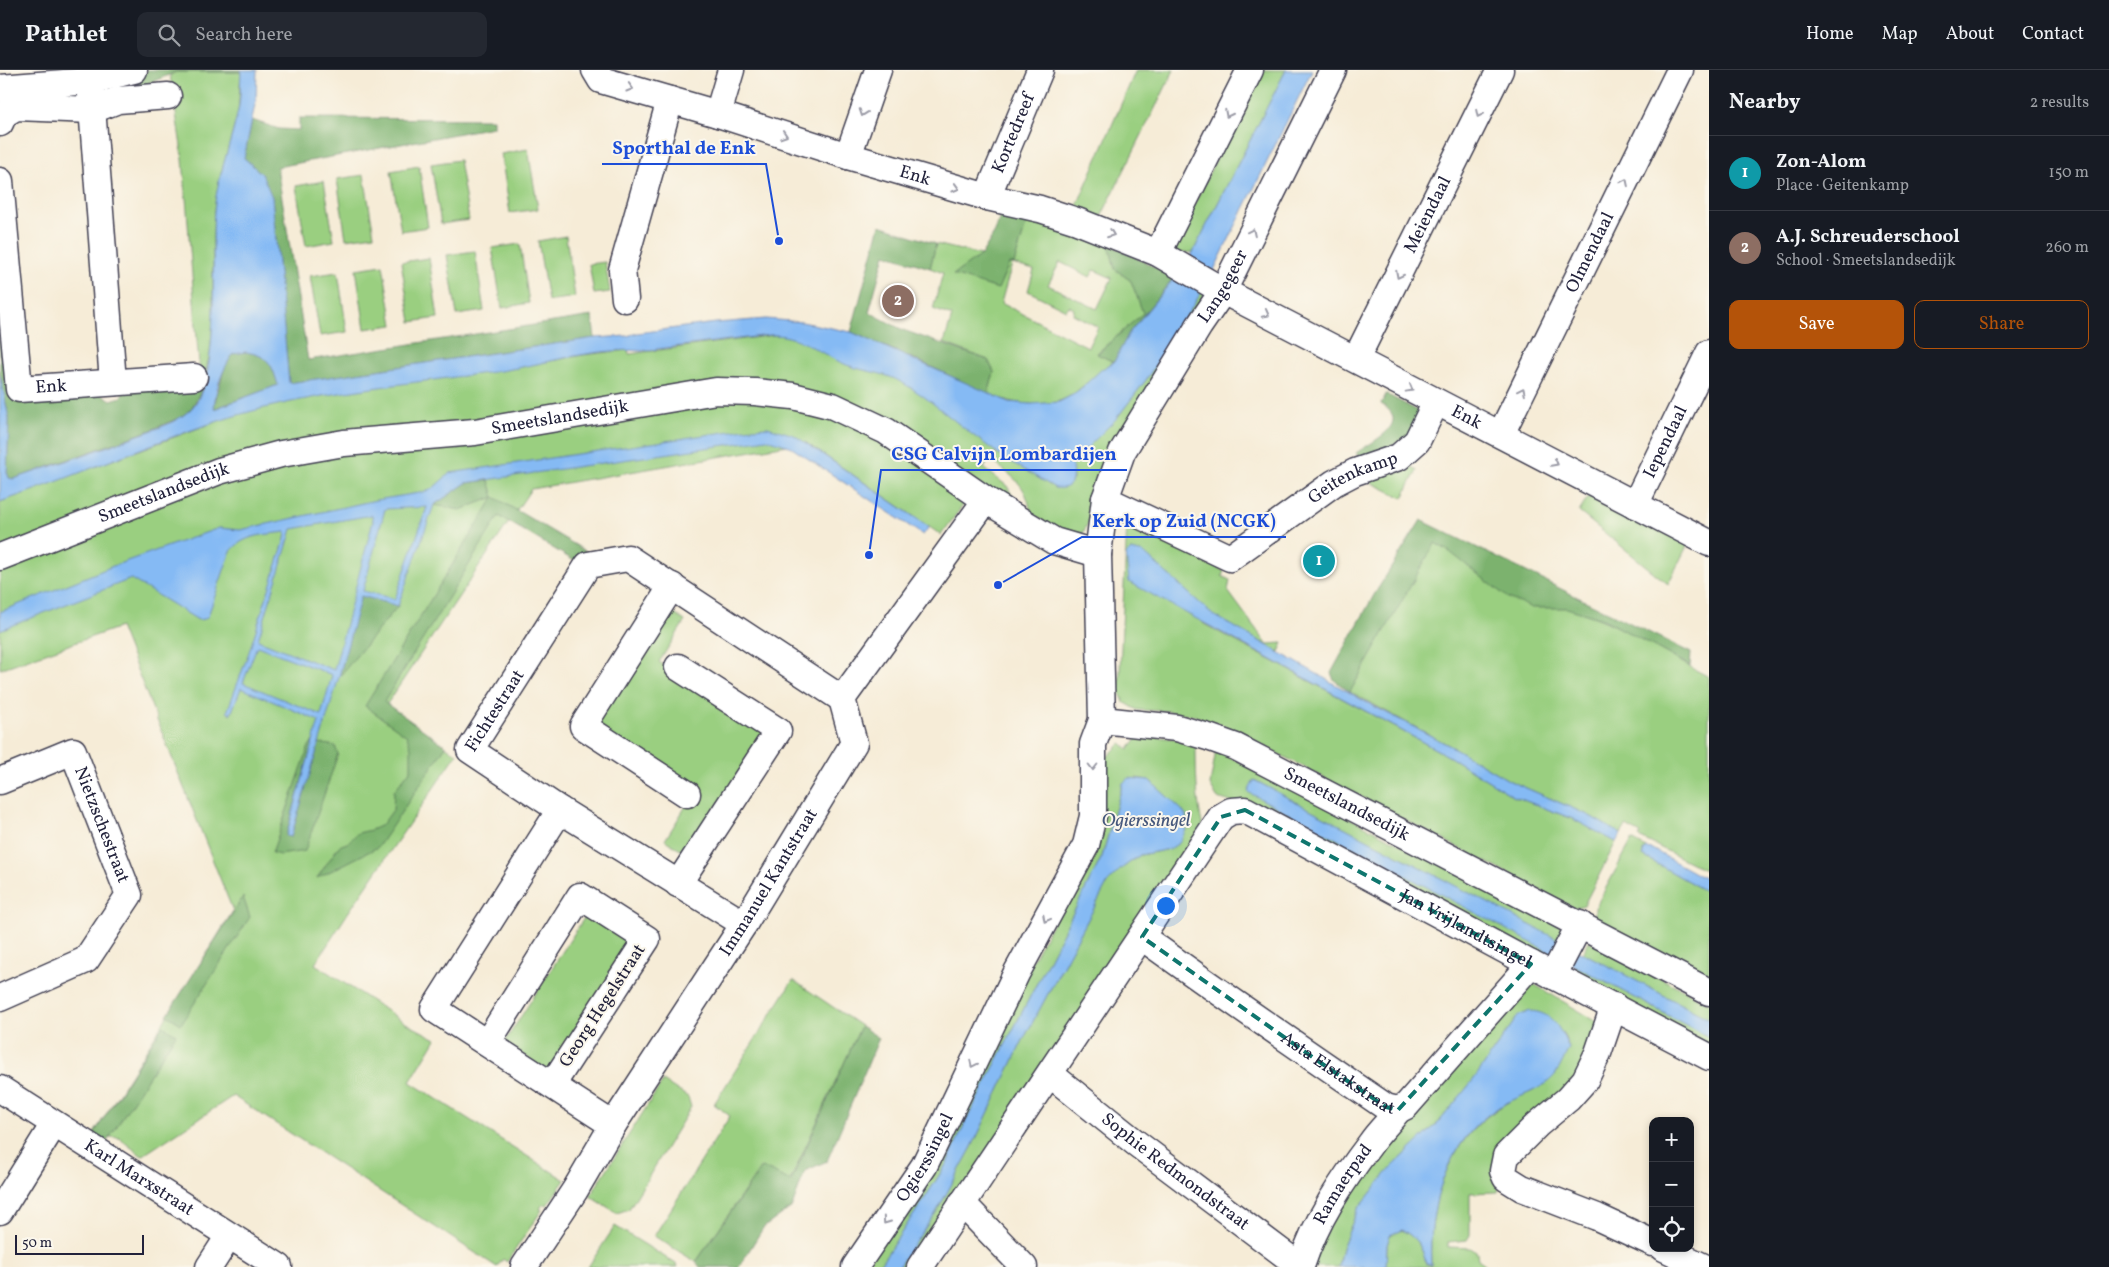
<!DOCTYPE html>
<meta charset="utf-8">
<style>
body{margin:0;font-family:Vollkorn,serif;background:#242831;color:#f1f3f6}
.controls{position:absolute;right:15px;bottom:15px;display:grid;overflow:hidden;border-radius:10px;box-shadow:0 2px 8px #0003}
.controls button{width:45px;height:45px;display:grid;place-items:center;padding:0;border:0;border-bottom:1px solid #363941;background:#171b24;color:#f1f3f6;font:25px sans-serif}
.scale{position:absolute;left:15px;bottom:12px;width:129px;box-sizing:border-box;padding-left:5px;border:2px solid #22223b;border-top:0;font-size:14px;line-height:18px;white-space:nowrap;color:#22223b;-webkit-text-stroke:4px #fbf7ec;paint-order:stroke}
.you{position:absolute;left:1165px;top:835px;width:18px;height:18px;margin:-12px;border:4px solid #fff;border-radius:50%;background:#1a73e8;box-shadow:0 0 0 8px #1a73e833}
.badge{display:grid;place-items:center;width:32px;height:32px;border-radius:50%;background:#b45309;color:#fff;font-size:16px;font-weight:700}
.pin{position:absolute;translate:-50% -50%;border:2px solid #fff;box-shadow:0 1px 5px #0006}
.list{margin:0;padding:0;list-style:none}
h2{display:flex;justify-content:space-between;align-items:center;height:65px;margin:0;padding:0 20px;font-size:21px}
h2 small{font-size:16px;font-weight:400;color:#9ea1a6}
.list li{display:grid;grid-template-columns:32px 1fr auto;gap:15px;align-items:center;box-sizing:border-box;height:75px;padding:0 20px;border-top:1px solid #363941}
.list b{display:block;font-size:19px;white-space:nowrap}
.list p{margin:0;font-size:16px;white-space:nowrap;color:#9ea1a6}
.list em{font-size:16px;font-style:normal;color:#9ea1a6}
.actions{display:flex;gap:10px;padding:15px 20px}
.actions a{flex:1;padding:11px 0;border:1px solid #b45309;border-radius:10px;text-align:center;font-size:18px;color:#b45309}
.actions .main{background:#b45309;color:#fff}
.icon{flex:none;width:28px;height:28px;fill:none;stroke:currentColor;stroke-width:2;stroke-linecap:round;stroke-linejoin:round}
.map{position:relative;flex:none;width:1709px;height:1197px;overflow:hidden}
header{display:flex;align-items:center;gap:30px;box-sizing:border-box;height:70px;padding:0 25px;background:#171b24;border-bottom:1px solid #363941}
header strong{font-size:24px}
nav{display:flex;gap:28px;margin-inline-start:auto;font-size:18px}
.search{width:350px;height:45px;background:#242831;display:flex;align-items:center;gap:12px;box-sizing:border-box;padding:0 18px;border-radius:10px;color:#9ea1a6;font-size:19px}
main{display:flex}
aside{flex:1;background:#171b24}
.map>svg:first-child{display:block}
.green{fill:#9acf80;stroke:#5e785e;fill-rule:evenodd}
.forest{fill:#7bb26e;stroke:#4e6a54}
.water{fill:#85baf4;stroke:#546e98;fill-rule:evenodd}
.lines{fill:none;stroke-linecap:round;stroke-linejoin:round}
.minor-casing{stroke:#424052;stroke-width:29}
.minor{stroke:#fff;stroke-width:26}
.oneway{stroke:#9c9ca7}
.marked{fill:none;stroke:#0f766e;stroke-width:4;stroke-dasharray:10 6;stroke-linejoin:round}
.labels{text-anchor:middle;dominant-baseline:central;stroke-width:4;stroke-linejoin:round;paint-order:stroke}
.street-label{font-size:18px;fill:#22223b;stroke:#fbf7ec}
.water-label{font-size:19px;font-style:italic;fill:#45577c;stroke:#fbf7ec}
.leader{fill:none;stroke:#1d4ed8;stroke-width:2}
.callout-dot{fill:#1d4ed8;stroke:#fbf7ec;stroke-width:2}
.callout-label{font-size:19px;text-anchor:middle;font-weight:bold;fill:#1d4ed8;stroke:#fbf7ec;stroke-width:4;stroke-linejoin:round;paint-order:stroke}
</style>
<header>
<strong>Pathlet</strong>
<div class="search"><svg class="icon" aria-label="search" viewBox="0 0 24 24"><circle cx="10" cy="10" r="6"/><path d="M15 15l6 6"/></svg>Search here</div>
<nav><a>Home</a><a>Map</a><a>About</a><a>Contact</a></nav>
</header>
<main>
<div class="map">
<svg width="1709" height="1197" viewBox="0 0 1709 1197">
<rect width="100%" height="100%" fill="#fbf7ec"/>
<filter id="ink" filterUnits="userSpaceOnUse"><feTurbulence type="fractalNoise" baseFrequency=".02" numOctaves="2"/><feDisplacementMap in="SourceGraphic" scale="10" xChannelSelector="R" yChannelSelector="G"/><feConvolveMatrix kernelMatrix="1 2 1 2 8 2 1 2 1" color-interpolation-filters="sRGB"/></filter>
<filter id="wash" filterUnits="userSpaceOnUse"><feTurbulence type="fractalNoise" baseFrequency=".0096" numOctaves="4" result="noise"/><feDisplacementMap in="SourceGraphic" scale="20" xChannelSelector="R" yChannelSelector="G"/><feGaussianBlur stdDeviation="1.12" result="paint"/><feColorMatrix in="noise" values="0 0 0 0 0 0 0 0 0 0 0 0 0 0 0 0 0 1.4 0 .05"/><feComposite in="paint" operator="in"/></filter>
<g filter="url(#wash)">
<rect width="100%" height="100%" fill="#f6ecd7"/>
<g class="green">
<polygon points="1136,0 1174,0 1100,149 1075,140"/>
<polygon points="1259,0 1286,0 1193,182 1176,184 1174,176"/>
<polygon points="176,2 241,2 238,43 219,111 214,140 213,169 213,251 210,283 204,309 199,295 183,89 170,5"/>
<polygon points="528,79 538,139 510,143 501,84"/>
<polygon points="459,90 469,150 441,154 431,94"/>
<polygon points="419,96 428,157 401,161 391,101"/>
<polygon points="364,105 374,165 346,169 337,109"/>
<polygon points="324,111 334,171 306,176 296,116"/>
<path d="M 1028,148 L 1109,174 L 1115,199 L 1131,211 L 1144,243 L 1097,283 L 1114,292 C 1100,300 1090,311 1077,321 C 1052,342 1016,335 988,324 L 994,302 L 988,290 L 944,273 L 952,246 L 933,239 L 943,203 L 930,198 L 936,174 L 981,185 L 954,205 L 1014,193 ZM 1060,192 L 1090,207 L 1094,200 L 1112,208 L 1097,239 L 1048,215 ZM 1012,194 L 1034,200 L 1028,221 L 1066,240 L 1069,236 L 1074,239 L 1073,244 L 1098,257 L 1088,277 L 1001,233 Z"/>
<polygon points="566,166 575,227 548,231 538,171"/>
<polygon points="520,174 529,233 502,238 492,178"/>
<polygon points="475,181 484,241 457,245 447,185"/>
<polygon points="429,188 438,248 411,252 401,192"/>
<polygon points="605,192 610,222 594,224 589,194"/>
<polygon points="383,195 393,255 365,259 356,199"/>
<polygon points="338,202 347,262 320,266 310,206"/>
<path d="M 1203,217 L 1207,219 L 1083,463 L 1069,466 L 1031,444 C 1026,412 1014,409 990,389 L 984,398 L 1007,416 L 1017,434 L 967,430 L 941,465 L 805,372 L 531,419 L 385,637 L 457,684 L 348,843 L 315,894 L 404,952 L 436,969 L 410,1012 L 565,1110 L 547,1135 L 543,1134 L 540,1139 L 542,1140 L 507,1192 L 503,1189 L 497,1197 L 233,1026 L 142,1086 L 119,1068 L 93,1065 L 233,841 L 120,557 L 0,599 L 0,432 L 274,330 L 502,300 L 583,285 L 628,280 L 629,284 L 799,262 L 874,287 L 998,379 L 992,387 L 998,383 L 1055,418 L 1073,410 L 1072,393 L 1116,349 L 1146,310 Z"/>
<polygon points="1402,392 1417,400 1403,428 1368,411"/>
<polygon points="1589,426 1688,474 1668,514 1579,442"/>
<polygon points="1127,452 1224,501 1222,506 1230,510 1228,521 1267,574 1283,573 1279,582 1211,544 1143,483 1204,554 1450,687 1513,726 1573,749 1616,772 1584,835 1574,838 1225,656 1192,645 1166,641 1137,640 1124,632 1119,621"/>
<path d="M 1430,464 L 1584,543 C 1630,558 1669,587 1709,607 L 1709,802 L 1639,767 L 1641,764 L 1626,756 L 1621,764 L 1588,745 L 1510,711 L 1456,679 L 1350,622 Z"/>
<polygon points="667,539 685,551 659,592 766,660 686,784 665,770 694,723 593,658"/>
<path d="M 1139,665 L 1196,671 C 1196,700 1196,730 1203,758 L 911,1197 L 898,1197 L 937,1141 L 972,1077 L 1022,972 L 1108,812 L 1121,799 L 1140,785 L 1170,779 L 1186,760 L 1186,746 L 1181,740 L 1149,710 L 1136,708 L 1123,713 L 1102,787 L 966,1051 L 947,1093 L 923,1131 L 878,1197 L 866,1197 L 1091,782 L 1103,691 L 1121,673 L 1129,679 Z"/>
<polygon points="1216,680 1565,858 1558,870 1254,710 1551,883 1545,893 1228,731 1217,728 1210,715"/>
<polygon points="1632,770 1646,778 1643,782 1643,786 1709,823 1709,910 1595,851 1595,838"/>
<polygon points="586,845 633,874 551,1003 504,973"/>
<polygon points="1589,871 1709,933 1709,949 1583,883"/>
<polygon points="1576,896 1709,967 1709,980 1570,906"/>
<path d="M 1525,909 L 1598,952 L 1589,989 L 1502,1108 L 1498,1122 L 1470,1123 L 1470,1165 L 1467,1170 L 1448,1172 L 1448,1177 L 1471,1178 L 1477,1183 L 1478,1189 L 1485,1194 L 1483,1197 L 1386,1197 L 1387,1175 L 1390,1165 L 1402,1160 C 1417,1168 1423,1178 1426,1194 L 1431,1195 C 1428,1135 1446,1072 1499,1038 C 1505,1034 1512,1029 1518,1026 C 1524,1024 1531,1023 1536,1019 C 1545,1014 1562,987 1569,977 L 1563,963 L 1518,946 L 1474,1009 L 1439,1052 L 1390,1099 L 1358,1139 L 1342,1178 L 1338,1197 L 1309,1197 L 1344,1124 Z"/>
<polygon points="793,910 861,956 790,1111 761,1097 696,1192 654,1166 730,1046 714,1034"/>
<polygon points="663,1011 688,1027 691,1037 629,1139 617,1143 590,1126"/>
<polygon points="615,1156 676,1194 677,1197 588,1197"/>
</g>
<g class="forest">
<polygon points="148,0 241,0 241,2 176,2 130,21 120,21 122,12 133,9"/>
<polygon points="299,48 493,49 493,57 277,97 308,290 592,246 595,268 289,313 272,127 244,88 252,50 279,59 299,60"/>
<polygon points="1002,140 1028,148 1014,194 1009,194 998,219 953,205 981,185 995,162"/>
<polygon points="880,155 936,174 930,198 885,184 869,242 903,260 988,290 994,302 988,324 917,290 851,262"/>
<polygon points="1109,174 1174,207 1129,263 1114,292 1097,284 1143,243 1131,211 1115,199"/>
<polygon points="0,218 17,323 100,323 111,330 121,327 129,310 204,309 200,323 191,339 181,347 151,360 14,409 9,408 7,402 9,349 0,304"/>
<path d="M 246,282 C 269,286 272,294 278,315 L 213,339 L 225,296 L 233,284 Z"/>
<path d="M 1386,324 L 1422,343 L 1414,362 L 1364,393 L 1356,383 C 1373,371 1413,353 1381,334 Z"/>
<polygon points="489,410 494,427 594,486 576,492 499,446 384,632 446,676 378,777 317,808 339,776 347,773 358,763 371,760 382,755 393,740 394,721 411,699 411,678 407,666 365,636 494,427 460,440 434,435 466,413"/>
<polygon points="1421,450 1691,583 1690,596 1605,550 1567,538 1532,538 1508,528 1450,482 1435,473 1350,622 1334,610 1331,603 1374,525"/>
<polygon points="361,525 398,536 339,607"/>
<polygon points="313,671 286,766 291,767 319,673 335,676 338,684 305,781 280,785 272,783 309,676"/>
<polygon points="243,827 250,847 181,954 167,945"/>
<polygon points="163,956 176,964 106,1073 93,1065"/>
<polygon points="861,956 879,968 827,1091 805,1101 792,1137 763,1158 739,1197 700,1197 696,1192 762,1097 791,1111"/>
</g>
<g class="water">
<path d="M 241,0 L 257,0 L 256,30 L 244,88 L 262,104 L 272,127 L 289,313 L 595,268 L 627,266 L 637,263 L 716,253 L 766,249 L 802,252 L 851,262 L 1009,332 L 1031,334 L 1059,332 L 1076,323 L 1102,299 L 1114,292 L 1129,263 L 1189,190 L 1286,0 L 1312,0 L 1212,204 L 1199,226 L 1146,310 L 1116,349 L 1072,393 C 1073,408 1075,420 1055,418 C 1030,403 1004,389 981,371 C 954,352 930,328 901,312 C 883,301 859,302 840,292 C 816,281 798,264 770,265 L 642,281 C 595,277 546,294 500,301 C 410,314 319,321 231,347 C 153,371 78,406 0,432 L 0,304 L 9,349 L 7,402 L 9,408 L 14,409 C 52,396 90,383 128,369 C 148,361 174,355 190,340 C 223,308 210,187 214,141 C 217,108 230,77 237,45 C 241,31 240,15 241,0 ZM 246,282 C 269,286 272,294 278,315 L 214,339 C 215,320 222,300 233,284 Z"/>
<path d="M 768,357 L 794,365 L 929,457 L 923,465 L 789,376 L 767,369 L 466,413 L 434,435 L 398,536 L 361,526 L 339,607 L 291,767 L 286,766 L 319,651 L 241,618 L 231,644 L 227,642 L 249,582 L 285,469 L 286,462 C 265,465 242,464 230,483 L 208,546 L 205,549 L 198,550 L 131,509 L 0,560 L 0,542 L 113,496 L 219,458 L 240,460 L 376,430 L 425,422 L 432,419 L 450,403 L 752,358 ZM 427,437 L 395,529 L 363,521 L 385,439 ZM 372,445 L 373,451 L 334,600 L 258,570 L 292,459 ZM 257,576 L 332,605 L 321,645 L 243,613 Z"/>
<polygon points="1131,480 1144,483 1212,544 1366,632 1456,679 1510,711 1588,745 1621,764 1616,772 1573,749 1513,726 1450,687 1129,512 1126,485"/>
<polygon points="1129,708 1149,710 1182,740 1186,746 1186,760 1179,773 1170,779 1140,785 1121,799 1108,812 1022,972 972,1077 937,1141 898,1197 878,1197 923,1131 947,1093 966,1051 1102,787 1123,713"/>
<polygon points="1254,710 1709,949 1709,967 1248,722"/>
<polygon points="1646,778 1652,779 1709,811 1709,823 1643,786 1643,782"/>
<path d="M 1530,941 C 1553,942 1560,959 1569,978 C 1565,986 1561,997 1555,1005 C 1543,1020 1516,1027 1499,1037 C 1446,1071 1428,1136 1431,1195 L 1426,1194 C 1423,1178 1417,1168 1402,1160 L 1390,1165 L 1387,1175 L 1386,1197 L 1338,1197 L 1342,1178 L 1358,1139 L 1390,1099 L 1439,1052 L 1474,1009 L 1518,946 Z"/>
</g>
</g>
<g filter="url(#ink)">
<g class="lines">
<g class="minor-casing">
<g id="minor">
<path id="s1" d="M 595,0 L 601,10 L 718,44 L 848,86 L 987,127 L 1040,139 L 1077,151 L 1158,183 L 1223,221 L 1709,473"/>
<polyline points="90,11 113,312"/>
<polyline points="0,18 90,11 134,0"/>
<polyline points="718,44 731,0"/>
<polyline points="0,53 4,44 16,37 92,40 118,30 168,26"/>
<polyline points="848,86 878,0"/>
<path id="s2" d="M 0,111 L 19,319 L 194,307"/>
<path id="s3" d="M 987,127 L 1040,0"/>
<polyline points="1158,183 1250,0"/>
<polyline points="625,229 622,200 670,30"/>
<path id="s4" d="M 1356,289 L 1500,0"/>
<path id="s5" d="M 1501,364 L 1680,0"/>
<path id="s6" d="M 1105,429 L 1230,488 L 1334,413 L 1355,402 L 1399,387 L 1417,371 L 1436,332"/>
<path id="s7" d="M 1635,435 L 1709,283"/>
<path id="s8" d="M 0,487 L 219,401 L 281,384 L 344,373 L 475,362 L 716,321 L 755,322 L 793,326 L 833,336 L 886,361 L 986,430 L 1054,471 L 1098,484"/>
<polyline points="672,516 583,656 687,724"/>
<polyline points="678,597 778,661 678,814"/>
<path id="s9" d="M 1102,650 L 1177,658 L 1208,667 L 1236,677 L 1709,922"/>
<path id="s10" d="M 0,711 L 73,681 L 129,825 L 86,890 L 0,928"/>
<polyline points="560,740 434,939 613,1055"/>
<path id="s11" d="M 744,854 L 560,740 L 470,680 L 588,495 L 628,488 L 842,629"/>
<path id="s12" d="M 1142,867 C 1222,925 1304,981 1386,1037 L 1398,1040 L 1406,1036 L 1531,894"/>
<polyline points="1553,906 1580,854"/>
<polyline points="1614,936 1598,983 1585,1010 1568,1029 1537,1055 1506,1086 1503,1101 1506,1108 1522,1118 1597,1147 1653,1173"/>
<polyline points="487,973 580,826 647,869 552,1015"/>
<path id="s13" d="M 1050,1004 L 1136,1073 L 1301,1197"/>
<path id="s14" d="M 0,1019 L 279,1197"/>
<polyline points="962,1133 1024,1197"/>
<polyline points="0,1141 54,1054"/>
<polyline points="1664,1178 1704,1197"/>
<path id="s15" d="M 1301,1196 C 1316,1150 1342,1111 1371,1073 C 1379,1061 1390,1052 1398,1040"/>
<polyline points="209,1197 229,1166"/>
<path id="s16" d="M 524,1197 L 575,1120 L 613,1055 L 744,854 L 854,673 L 842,629 L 986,430"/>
<path id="s17" d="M 855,1197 L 924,1096 L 1017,902 L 1086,775 L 1093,746 L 1093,674 L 1102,650 L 1098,484 L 1105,429 L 1122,382 L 1199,256 L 1223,221 L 1333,0"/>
<path id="s18" d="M 920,1197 L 1221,747 L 1231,741 L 1245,740 L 1531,894 L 1709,987"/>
</g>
</g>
<use href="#minor" class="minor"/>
</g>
<defs><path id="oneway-chevron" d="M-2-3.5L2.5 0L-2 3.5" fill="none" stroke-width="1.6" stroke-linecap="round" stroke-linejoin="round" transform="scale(1.25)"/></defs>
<g class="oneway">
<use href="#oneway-chevron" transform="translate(630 18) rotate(16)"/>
<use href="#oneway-chevron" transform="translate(863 43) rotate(109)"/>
<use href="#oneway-chevron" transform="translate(1228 44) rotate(117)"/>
<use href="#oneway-chevron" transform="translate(1479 44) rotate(116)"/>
<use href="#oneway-chevron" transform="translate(784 65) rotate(18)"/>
<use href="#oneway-chevron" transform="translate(1625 112) rotate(-64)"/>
<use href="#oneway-chevron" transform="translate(956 118) rotate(16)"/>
<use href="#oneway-chevron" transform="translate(1252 162) rotate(-64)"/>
<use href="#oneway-chevron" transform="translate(1111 164) rotate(21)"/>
<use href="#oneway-chevron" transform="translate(1399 205) rotate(117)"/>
<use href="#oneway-chevron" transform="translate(1266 244) rotate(28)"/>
<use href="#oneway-chevron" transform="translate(1410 319) rotate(29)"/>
<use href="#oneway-chevron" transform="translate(1522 321) rotate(-64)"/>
<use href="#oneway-chevron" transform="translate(1555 393) rotate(28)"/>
<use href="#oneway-chevron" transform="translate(1093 697) rotate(90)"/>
<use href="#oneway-chevron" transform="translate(1046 849) rotate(118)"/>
<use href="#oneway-chevron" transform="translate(973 994) rotate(116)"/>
<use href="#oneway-chevron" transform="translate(886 1151) rotate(125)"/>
</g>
</g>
<path class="marked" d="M 1245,740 L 1531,894 L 1398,1040 L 1386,1037 L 1321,993 L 1142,867 L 1221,747 Z"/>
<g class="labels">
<g class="street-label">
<text stroke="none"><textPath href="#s3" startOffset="69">Kortedreef</textPath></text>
<text stroke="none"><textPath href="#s1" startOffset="340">Enk</textPath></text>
<text stroke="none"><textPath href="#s4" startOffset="161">Meiendaal</textPath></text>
<text stroke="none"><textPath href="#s5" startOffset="202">Olmendaal</textPath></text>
<text stroke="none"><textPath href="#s17" startOffset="1075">Langegeer</textPath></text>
<text stroke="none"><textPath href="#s2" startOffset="241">Enk</textPath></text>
<text stroke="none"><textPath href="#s8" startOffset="581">Smeetslandsedijk</textPath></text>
<text stroke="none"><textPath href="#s1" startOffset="945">Enk</textPath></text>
<text stroke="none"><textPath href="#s7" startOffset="70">Iependaal</textPath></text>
<text stroke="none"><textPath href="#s6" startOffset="286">Geitenkamp</textPath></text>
<text stroke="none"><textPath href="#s8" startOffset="176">Smeetslandsedijk</textPath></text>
<text stroke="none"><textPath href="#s11" startOffset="371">Fichtestraat</textPath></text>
<text stroke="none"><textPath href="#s9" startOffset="262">Smeetslandsedijk</textPath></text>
<text stroke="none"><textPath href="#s10" startOffset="158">Nietzschestraat</textPath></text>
<text stroke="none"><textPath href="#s16" startOffset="456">Immanuel Kantstraat</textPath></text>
<text stroke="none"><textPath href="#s18" startOffset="818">Jan Vrijlandtsingel</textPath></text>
<text transform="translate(603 936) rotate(-57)">Georg Hegelstraat</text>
<text stroke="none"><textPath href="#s12" startOffset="239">Asta Elstakstraat</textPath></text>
<text stroke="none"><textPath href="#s17" startOffset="130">Ogierssingel</textPath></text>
<text stroke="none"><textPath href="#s13" startOffset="159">Sophie Redmondstraat</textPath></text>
<text stroke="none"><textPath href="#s14" startOffset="165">Karl Marxstraat</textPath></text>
<text stroke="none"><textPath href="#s15" startOffset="92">Ramaerpad</textPath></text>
</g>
<g class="water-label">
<text x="1146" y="751">Ogierssingel</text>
</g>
</g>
<path class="leader" d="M779 171L766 94H602M869 485L881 400H1127M998 515L1082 467H1286"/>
<g class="callout-dot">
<circle cx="779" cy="171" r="5"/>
<circle cx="869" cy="485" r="5"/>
<circle cx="998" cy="515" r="5"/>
</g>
<g class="callout-label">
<text x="684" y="84">Sporthal de Enk</text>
<text x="1004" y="390">CSG Calvijn Lombardijen</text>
<text x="1184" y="457">Kerk op Zuid (NCGK)</text>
</g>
</svg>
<div class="controls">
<button>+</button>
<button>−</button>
<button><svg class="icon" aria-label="locate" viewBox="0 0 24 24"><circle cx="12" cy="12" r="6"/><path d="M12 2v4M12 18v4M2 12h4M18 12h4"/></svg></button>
</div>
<div class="scale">50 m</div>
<div class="you"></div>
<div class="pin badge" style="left:1319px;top:491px;background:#0f9aa8">1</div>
<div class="pin badge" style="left:898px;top:231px;background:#8d6e63">2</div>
</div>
<aside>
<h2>Nearby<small>2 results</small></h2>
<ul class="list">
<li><span class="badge" style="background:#0f9aa8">1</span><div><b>Zon-Alom</b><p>Place · Geitenkamp</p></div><em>150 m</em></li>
<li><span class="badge" style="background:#8d6e63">2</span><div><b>A.J. Schreuderschool</b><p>School · Smeetslandsedijk</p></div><em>260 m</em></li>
</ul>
<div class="actions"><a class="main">Save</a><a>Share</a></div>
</aside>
</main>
